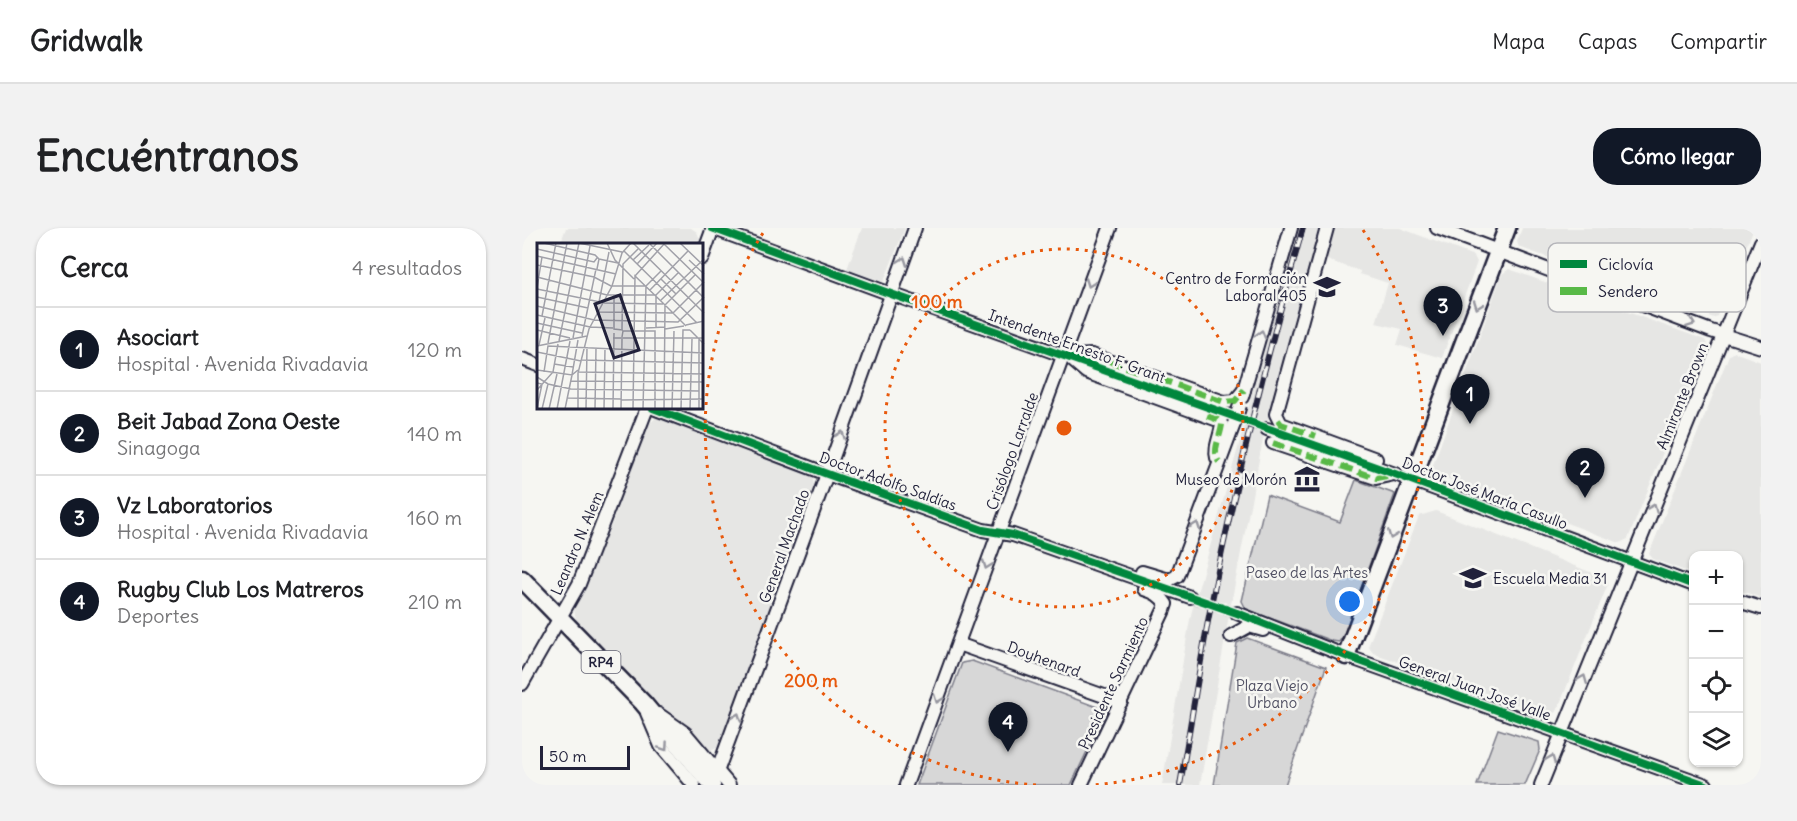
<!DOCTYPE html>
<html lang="es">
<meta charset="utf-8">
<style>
body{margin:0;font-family:Delius,sans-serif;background:#f2f2f2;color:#202124}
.controls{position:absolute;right:18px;bottom:18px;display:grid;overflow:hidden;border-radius:12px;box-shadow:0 2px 4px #0004}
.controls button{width:54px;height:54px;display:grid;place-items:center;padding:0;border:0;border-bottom:2px solid #e0e0e0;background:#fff;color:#202124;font:30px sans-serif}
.scale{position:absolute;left:18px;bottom:15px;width:90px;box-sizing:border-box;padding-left:6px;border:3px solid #22223b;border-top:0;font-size:16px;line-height:21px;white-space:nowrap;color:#22223b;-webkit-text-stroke:4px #f6f6f2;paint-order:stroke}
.you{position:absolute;left:828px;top:374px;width:21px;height:21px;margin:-15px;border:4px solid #fff;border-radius:50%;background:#1a73e8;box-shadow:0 0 0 9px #1a73e833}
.badge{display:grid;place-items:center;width:39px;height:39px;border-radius:50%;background:#111827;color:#fff;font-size:20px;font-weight:700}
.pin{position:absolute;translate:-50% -50px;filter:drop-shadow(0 2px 3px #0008)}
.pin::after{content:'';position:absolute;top:32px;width:21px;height:18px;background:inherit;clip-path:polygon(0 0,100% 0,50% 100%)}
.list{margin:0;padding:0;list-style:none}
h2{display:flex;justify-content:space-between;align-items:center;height:78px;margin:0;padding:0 24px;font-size:26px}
h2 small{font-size:20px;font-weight:400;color:#757577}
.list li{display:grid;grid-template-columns:39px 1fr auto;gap:18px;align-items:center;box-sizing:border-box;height:84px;padding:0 24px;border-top:2px solid #e0e0e0}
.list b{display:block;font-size:22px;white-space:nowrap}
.list p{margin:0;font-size:20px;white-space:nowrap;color:#757577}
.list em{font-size:20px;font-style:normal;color:#757577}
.icon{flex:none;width:33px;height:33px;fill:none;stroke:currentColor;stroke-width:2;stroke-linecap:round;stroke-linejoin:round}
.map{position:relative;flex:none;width:1239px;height:557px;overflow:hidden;border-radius:24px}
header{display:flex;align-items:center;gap:36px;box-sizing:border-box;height:84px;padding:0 30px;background:#fff;border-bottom:2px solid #e0e0e0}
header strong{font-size:28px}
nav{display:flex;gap:33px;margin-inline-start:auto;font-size:21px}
.intro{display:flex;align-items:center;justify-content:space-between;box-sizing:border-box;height:144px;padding:0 36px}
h1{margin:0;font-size:42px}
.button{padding:15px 27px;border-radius:24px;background:#111827;color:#fff;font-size:21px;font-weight:700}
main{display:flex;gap:36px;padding:0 36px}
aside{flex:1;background:#fff;border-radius:24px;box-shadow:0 2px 4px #0004}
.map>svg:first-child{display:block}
.built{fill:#e6e6e4}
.green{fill:#d7d7d7;stroke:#7c7c89;stroke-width:1.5}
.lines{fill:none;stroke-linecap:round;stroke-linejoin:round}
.minor-tunnel{stroke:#cccccd;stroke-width:12;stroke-dasharray:12 6;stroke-linecap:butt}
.minor-casing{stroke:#22223b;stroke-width:16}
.major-casing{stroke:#22223b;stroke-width:21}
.minor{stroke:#f6f6f2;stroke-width:12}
.major{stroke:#f6f6f2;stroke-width:16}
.rail-casing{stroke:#22223b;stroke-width:6}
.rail{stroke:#f6f6f2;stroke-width:4;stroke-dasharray:11;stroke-linecap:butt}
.minor-bridge-casing{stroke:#22223b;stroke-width:16;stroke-linecap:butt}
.minor-bridge{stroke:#f6f6f2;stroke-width:12}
.quiet{stroke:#58b947;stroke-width:6;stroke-dasharray:12 6;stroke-linecap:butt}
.cycleway-casing{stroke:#f6f6f2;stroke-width:11}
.cycleway{stroke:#00873e;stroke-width:8}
.oneway{stroke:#9797a0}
.ring{fill:none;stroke:#e8590c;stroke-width:3;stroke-dasharray:3 6}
.labels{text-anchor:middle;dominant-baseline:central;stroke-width:5;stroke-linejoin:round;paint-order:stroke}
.shield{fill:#f6f6f2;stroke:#626272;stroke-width:1.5}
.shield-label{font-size:14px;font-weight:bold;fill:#22223b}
.poi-label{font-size:15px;fill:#22223b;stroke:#f6f6f2;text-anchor:end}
.street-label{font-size:15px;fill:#22223b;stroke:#f6f6f2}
.park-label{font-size:15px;fill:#4f4f62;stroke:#f6f6f2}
.inset-road{fill:none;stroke:#a1a1a9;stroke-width:1.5}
.view{fill:#22223b;fill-opacity:0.15;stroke:#22223b;stroke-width:3}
.inset-edge{fill:none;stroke:#22223b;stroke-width:3}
.key{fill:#f6f6f2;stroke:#b6b6bb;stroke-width:1.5}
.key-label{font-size:16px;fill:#22223b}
.centre{fill:#e8590c;stroke:#f6f6f2;stroke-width:3}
.ring-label{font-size:18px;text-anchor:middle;font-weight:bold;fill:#e8590c;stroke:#f6f6f2;stroke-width:5;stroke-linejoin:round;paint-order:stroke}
</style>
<header>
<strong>Gridwalk</strong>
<nav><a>Mapa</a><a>Capas</a><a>Compartir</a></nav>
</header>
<div class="intro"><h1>Encuéntranos</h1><a class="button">Cómo llegar</a></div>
<main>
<aside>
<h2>Cerca<small>4 resultados</small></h2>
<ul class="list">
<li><span class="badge">1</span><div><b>Asociart</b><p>Hospital · Avenida Rivadavia</p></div><em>120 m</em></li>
<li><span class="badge">2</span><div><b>Beit Jabad Zona Oeste</b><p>Sinagoga</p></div><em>140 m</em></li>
<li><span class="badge">3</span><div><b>Vz Laboratorios</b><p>Hospital · Avenida Rivadavia</p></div><em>160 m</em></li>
<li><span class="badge">4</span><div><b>Rugby Club Los Matreros</b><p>Deportes</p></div><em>210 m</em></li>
</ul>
</aside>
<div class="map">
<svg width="1239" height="557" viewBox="0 0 1239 557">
<rect width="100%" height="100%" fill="#f6f6f2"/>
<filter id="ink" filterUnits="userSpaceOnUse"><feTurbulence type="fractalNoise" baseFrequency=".0167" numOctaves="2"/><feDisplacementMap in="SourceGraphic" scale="12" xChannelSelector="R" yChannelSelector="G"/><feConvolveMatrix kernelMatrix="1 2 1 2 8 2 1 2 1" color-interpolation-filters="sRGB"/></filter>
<g filter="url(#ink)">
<g class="built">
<polygon points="44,0 169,0 175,4 179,14 178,16 38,16"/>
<polygon points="340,0 383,0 362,53 358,53 325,41"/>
<polygon points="775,0 797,0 741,211 709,376 702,374 700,385 707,387 678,557 640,557 668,391 672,375 683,378 685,369 675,365 721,202 752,78"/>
<polygon points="807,0 878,0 952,28 955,34 920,130 875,117 880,101 854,95 866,55 838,46 838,43 799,30"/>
<polygon points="1000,0 1232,0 1195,88 1192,90 997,19 995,14"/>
<polygon points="987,41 1183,112 1185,116 1106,311 1098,315 913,246 910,240 980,46"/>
<polygon points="1212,124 1239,134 1239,370 1217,362 1216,328 1172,328 1171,346 1131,331 1127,326 1207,127"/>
<polygon points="136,188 286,244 291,251 292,257 199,515 197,519 190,522 179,518 55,395 52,382 53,375 89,298 126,197"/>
<polygon points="914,283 1083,350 1086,356 1035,483 1027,488 851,425 848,421 847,416 897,288"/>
</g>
<g class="green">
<polygon points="834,252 873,266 822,407 817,414 810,413 724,381 720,373 745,267 818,294"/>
<polygon points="725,410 804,439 763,557 692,557 715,415"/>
<polygon points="450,433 578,480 581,490 549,557 395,557 440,435"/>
<polygon points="976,501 1017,514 1018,522 1003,557 955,557"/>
</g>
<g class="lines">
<g class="minor-tunnel">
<polyline points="708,187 745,201"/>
<polyline points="668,369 715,385"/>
</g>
<g class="minor-casing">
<g id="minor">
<polyline points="190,0 369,66 708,187"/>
<polyline points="805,0 754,186 759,196 854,231"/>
<polyline points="915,0 1189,103 1239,119"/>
<polyline points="180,30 191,0"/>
<polyline points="553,128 570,127 702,174 713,173 722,162"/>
<polyline points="0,131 16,137"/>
<path d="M 551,133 L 564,144 L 696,192 L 700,196 C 699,208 692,219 695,230"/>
<polyline points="720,169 769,0"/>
<polyline points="131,180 305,246 461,302 491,307 668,369"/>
<polyline points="745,201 873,246 1172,357"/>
<polyline points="751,215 854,250 872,246"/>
<polyline points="620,344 647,352 655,348 712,196"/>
<polyline points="1216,373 1239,380"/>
<polyline points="715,385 824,428 1184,557"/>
<polyline points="709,408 727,398 741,402"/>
<polyline points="436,416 599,474"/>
<polyline points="0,456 57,356 125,180"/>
<polyline points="125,485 139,518 172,557"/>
<polyline points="136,486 163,505 207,557"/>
<polyline points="195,544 305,246 393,0"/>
<polyline points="384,557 588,0"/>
<path d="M 559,557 L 642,382 L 644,376 C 638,367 632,364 622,361"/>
<polyline points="1019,557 1239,14"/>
</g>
</g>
<g class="major-casing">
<g id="major">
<polyline points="0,351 121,475 190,557"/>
<polyline points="824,428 985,0"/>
</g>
</g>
<use href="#minor" class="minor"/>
<use href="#major" class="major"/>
<g class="rail-casing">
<path id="rail" d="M 658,557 C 669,495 678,434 690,372 C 715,247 746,123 781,0"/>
</g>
<use href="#rail" class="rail"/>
<g class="minor-bridge-casing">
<polyline id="minor-bridge" points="712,196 718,177"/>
</g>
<use href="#minor-bridge" class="minor-bridge"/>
<g class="quiet">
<polyline points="552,128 570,127 702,174 713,173 722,162"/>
<path d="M 685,188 L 696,192 L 700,196 C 699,209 689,222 697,234"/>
<polyline points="756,192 759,196 794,208"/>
<polyline points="751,215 854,250 870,247"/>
</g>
<g class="cycleway-casing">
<g id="cycleway">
<polyline points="190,0 369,66 873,246 1172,357"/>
<polyline points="131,180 305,246 461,302 491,307 715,385 824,428 1184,557"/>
</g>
</g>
<use href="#cycleway" class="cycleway"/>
</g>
<defs><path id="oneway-chevron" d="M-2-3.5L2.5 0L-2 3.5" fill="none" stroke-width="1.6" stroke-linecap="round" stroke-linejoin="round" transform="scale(1.5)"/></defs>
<g class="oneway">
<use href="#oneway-chevron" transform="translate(381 33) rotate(-70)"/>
<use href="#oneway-chevron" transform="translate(568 55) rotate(110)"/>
<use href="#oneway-chevron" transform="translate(956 77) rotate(110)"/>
<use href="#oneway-chevron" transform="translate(1169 95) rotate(21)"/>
<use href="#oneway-chevron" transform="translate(739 106) rotate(-74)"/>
<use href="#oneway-chevron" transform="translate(319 207) rotate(-70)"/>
<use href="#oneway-chevron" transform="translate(1131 280) rotate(-68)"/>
<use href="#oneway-chevron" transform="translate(674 298) rotate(-70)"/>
<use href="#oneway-chevron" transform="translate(870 307) rotate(111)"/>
<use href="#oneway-chevron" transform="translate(465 337) rotate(110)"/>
<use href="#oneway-chevron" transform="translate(1061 451) rotate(-68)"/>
<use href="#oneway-chevron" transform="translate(416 471) rotate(110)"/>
<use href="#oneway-chevron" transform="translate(215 489) rotate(-70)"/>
<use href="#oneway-chevron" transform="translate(142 519) rotate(56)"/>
<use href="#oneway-chevron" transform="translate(1029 531) rotate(-69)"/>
</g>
</g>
<g class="ring">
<circle cx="542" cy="200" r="179"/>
<path d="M514 557A358 358 0 0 1 243 2M841 2A358 358 0 0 1 570 557"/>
</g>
<defs>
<g id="university-bare" transform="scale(2.07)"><path d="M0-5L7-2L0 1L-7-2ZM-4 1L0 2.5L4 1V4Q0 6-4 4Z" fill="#22223b" stroke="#f6f6f2" stroke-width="2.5" paint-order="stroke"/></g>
<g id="museum-bare" transform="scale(2.07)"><path d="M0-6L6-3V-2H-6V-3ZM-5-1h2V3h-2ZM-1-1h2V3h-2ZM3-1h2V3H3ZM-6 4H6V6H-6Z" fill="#22223b" stroke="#f6f6f2" stroke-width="2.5" paint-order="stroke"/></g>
<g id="school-bare" transform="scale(2.07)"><path d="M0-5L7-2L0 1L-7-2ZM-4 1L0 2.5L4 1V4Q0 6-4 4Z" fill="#22223b" stroke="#f6f6f2" stroke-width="2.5" paint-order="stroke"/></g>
</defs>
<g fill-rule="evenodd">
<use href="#university-bare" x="805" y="59"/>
<use href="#museum-bare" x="785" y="251"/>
<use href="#school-bare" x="951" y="350"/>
</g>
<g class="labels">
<rect class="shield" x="59.5" y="423" width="39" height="22" rx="4.5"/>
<g class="shield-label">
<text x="79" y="434">RP4</text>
</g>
<g class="poi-label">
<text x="785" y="50">Centro de Formación<tspan x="785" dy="17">Laboral 405</tspan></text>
<text x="765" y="251">Museo de Morón</text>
<text x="971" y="350" text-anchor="start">Escuela Media 31</text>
</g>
<g class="street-label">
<text transform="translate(555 118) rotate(20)">Intendente Ernesto F. Grant</text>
<text transform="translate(1160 168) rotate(-68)">Almirante Brown</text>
<text transform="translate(490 223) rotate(-70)">Crisólogo Larralde</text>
<text transform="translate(366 253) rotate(20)">Doctor Adolfo Saldías</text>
<text transform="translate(963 265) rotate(21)">Doctor José María Casullo</text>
<text transform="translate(55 315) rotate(-67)">Leandro N. Alem</text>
<text transform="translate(262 318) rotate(-70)">General Machado</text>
<text transform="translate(522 431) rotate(20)">Doyhenard</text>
<text transform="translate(591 455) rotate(-65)">Presidente Sarmiento</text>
<text transform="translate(953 460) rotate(20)">General Juan José Valle</text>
</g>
<g class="park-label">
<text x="785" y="344">Paseo de las Artes</text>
<text x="750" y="457">Plaza Viejo<tspan x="750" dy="17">Urbano</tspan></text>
</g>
</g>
<g transform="translate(15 15)">
<rect width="166" height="166" fill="#f6f6f2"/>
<path class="inset-road" d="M 7,0 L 58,12 L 62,16 L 60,26M 42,0 L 85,9M 70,0 L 78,17 L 97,36M 96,0 L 167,70M 112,0 L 167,55M 143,0 L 167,23M 127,1 L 167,40M 0,6 L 57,19 L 60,15M 87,8 L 160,80M 0,13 L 79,31M 62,16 L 81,20M 96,17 L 112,2M 152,17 L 167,31M 100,21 L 120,0M 0,22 L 57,34 L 74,43 L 109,43M 98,33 L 128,0M 0,34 L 70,52 L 119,52M 124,36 L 139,51M 109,43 L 124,28M 0,45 L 5,14M 0,46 L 68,60 L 126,61M 113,47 L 151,8M 77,52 L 77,86 L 86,87M 119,52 L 141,30M 0,54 L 51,65M 124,57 L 167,16M 62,59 L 72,9M 128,62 L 158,32M 0,63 L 57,77 L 141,79 L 167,54M 129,63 L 149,83M 62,69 L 136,70 L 167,39M 0,72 L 53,84M 5,73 L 19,0M 0,80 L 45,90M 149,82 L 167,78M 53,84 L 76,85M 119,84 L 119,52M 109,85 L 128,84M 85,86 L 86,21 L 101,6M 128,86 L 147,83M 0,87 L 33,95M 153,87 L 167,101M 45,93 L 59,26M 85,94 L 86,88 L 118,88 L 118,166M 36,95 L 53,3M 76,95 L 167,95M 22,98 L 42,0M 11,100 L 30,0M 2,102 L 8,75M 0,103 L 50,93M 0,109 L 44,118M 45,117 L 167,120M 17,121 L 36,124M 0,127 L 35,132 L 41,97M 7,129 L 11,103 L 167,110M 42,129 L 167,131M 0,134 L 11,141 L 34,146 L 162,148M 34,138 L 167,139M 0,140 L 5,141 L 0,165M 0,147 L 16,129 L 21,101M 31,155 L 84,156M 84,157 L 167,156M 5,166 L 11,141M 12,166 L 20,131M 20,166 L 33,98M 28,166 L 35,132 L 41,127M 41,166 L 41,130 L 52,86 L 75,43 L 85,10 L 94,0M 49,166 L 50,104M 58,166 L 59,105M 67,166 L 68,105M 76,166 L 77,90M 84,166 L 85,96M 96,166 L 98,33 L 128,62M 106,166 L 109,43M 127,166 L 128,62M 135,166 L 137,88M 144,166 L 146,87 L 153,87M 153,166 L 155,96M 162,166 L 162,96"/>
<path class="view" d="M 83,52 L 102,107 L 77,115 L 58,61 Z"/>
<rect width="166" height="166" class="inset-edge"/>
</g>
<rect x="1026" y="15" width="198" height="69" rx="9" class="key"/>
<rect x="1038" y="32" width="27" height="8" fill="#00873e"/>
<rect x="1038" y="59" width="27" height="8" fill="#58b947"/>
<g class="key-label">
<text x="1076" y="42">Ciclovía</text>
<text x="1076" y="69">Sendero</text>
</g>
<circle cx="542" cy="200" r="9" class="centre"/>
<g class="ring-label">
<text x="415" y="80">100 m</text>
<text x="289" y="459">200 m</text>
</g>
</svg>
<div class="controls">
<button>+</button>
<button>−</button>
<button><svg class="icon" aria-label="locate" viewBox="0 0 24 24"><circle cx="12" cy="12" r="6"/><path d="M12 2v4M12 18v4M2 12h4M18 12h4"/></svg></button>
<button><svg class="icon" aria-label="layers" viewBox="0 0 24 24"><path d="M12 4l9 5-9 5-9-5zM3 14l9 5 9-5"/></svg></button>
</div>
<div class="scale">50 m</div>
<div class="you"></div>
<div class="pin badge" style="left:948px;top:196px">1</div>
<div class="pin badge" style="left:1063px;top:270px">2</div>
<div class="pin badge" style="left:921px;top:108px">3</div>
<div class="pin badge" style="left:486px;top:524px">4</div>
</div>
</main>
